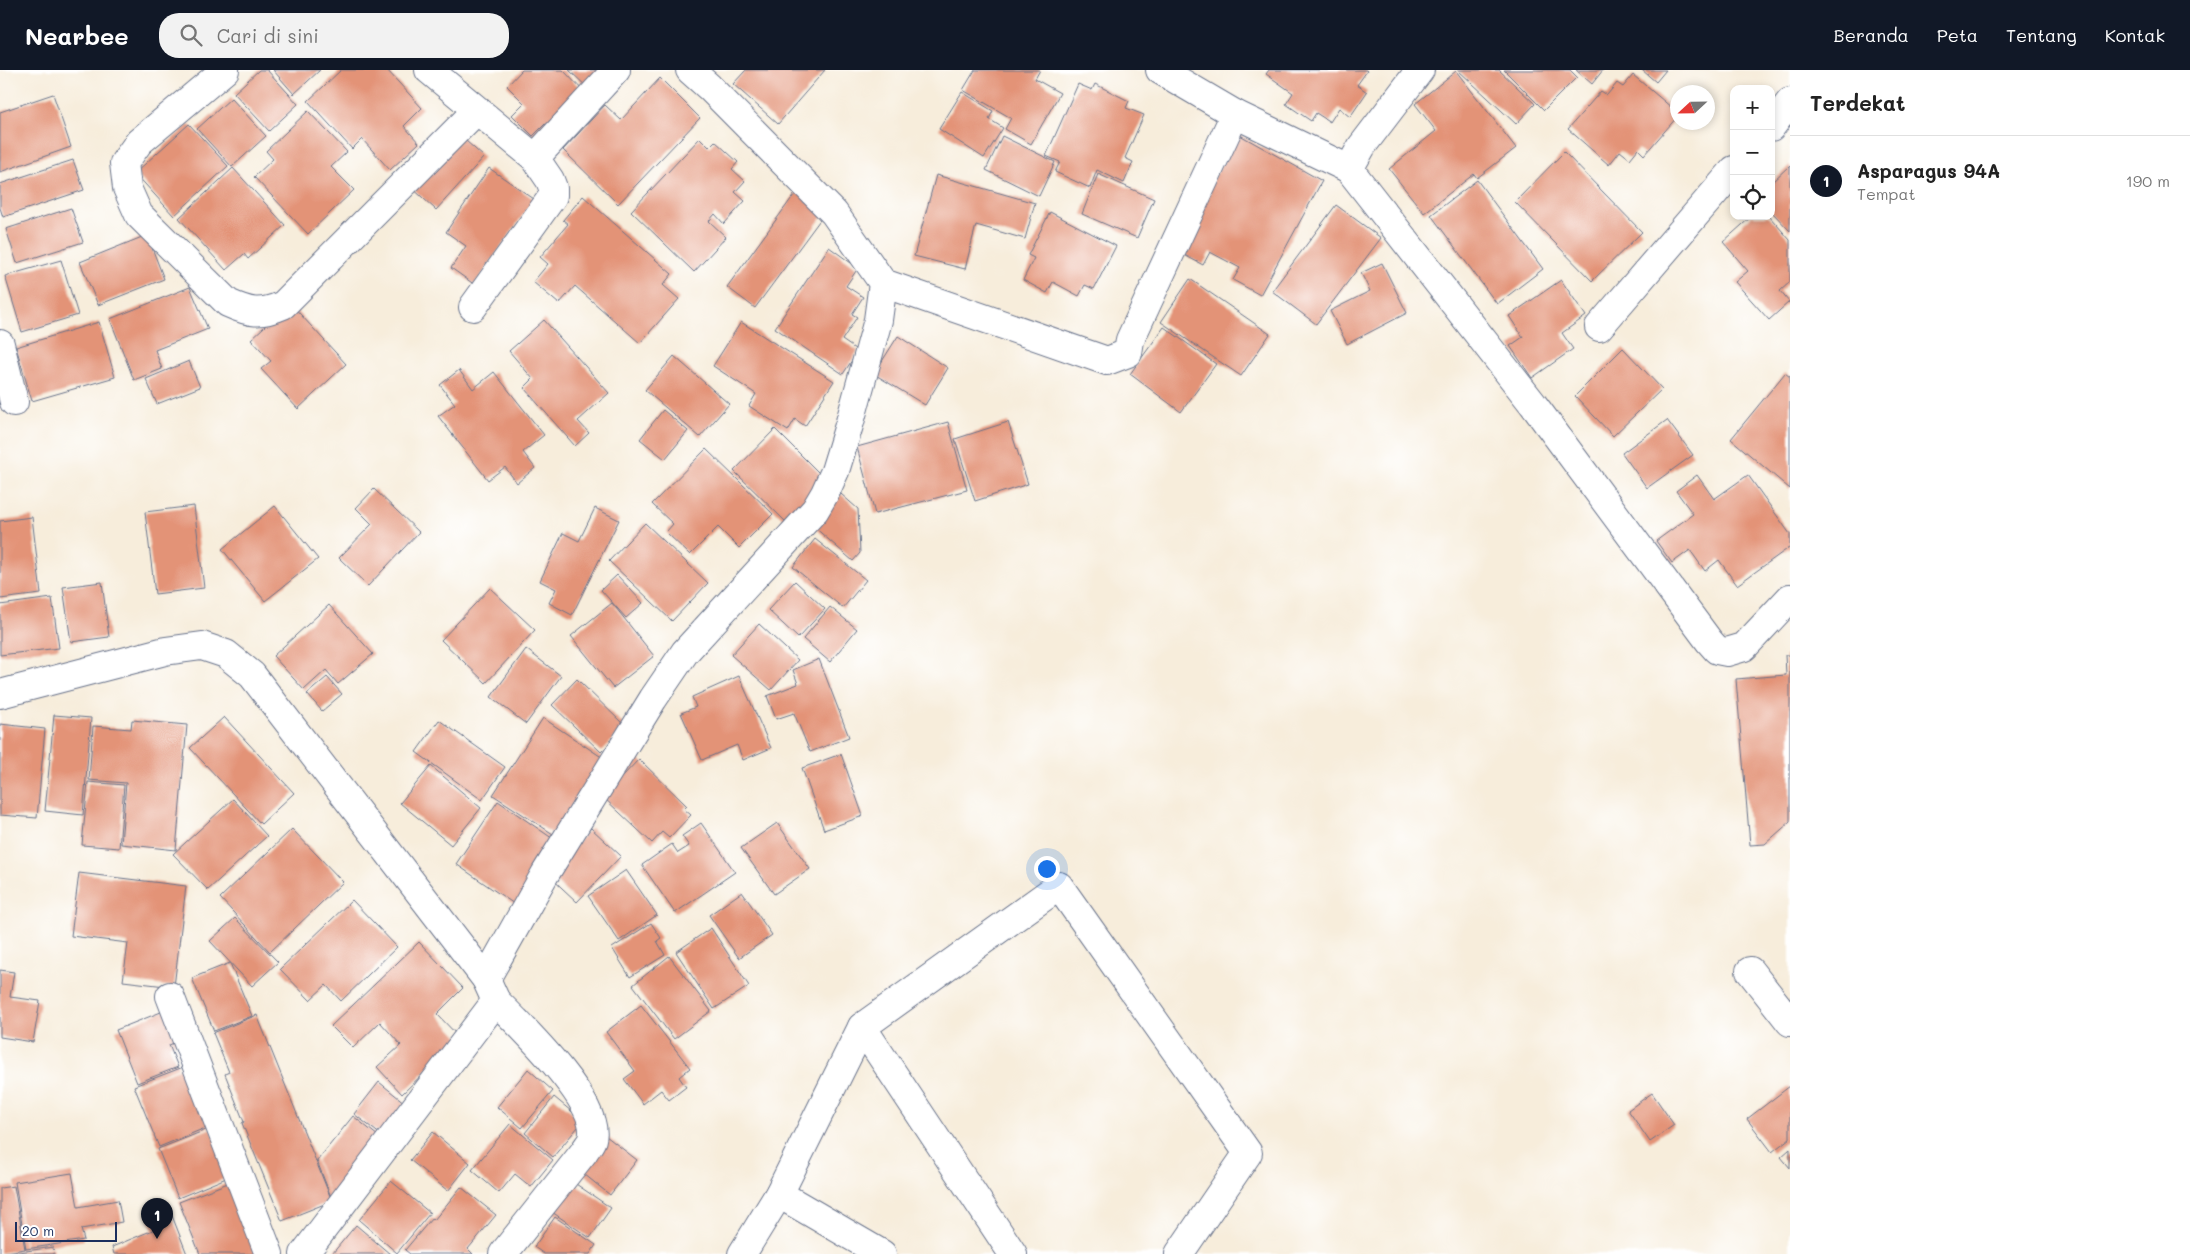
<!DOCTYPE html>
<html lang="id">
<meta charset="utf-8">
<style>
body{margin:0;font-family:Mali,sans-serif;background:#f2f2f2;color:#222}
.controls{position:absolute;right:15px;top:15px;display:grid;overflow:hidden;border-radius:10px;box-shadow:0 2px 8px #0003}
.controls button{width:45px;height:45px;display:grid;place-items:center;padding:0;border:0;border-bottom:1px solid #e0e0e0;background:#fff;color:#222;font:25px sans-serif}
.compass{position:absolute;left:1670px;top:15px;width:45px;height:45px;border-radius:50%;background:#fff;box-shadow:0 2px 8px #0003;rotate:248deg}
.scale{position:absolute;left:15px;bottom:12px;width:102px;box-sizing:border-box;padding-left:5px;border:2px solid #1b2f5e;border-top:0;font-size:14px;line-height:18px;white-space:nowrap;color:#1b2f5e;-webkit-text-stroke:4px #fff;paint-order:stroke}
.you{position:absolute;left:1046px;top:798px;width:18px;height:18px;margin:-12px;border:4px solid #fff;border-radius:50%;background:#1a73e8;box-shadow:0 0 0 8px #1a73e833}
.badge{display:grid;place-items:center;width:32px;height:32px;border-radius:50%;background:#111827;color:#fff;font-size:16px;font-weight:700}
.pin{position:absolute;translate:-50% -41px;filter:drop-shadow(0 1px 2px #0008)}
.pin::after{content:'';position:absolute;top:26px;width:18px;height:15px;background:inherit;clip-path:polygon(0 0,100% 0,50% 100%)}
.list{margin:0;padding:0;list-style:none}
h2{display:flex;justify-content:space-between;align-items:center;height:65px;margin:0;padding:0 20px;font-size:21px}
h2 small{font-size:16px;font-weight:400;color:#767676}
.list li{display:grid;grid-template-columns:32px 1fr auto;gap:15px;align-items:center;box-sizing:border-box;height:90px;padding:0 20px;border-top:1px solid #e0e0e0}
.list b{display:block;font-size:19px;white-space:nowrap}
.list p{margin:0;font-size:16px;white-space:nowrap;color:#767676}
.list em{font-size:16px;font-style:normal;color:#767676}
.icon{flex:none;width:28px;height:28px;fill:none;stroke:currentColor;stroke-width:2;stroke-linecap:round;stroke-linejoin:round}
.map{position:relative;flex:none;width:1790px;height:1184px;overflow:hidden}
header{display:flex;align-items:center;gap:30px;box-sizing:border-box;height:70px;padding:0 25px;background:#111827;color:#fff}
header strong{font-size:24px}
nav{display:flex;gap:28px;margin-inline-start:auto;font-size:18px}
.search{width:350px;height:45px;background:#f2f2f2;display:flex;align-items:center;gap:12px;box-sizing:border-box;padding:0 18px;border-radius:20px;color:#767676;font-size:19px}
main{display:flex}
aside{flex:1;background:#fff}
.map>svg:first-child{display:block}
.building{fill:#e39377}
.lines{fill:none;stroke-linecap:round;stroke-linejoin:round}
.minor-casing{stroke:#68728a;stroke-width:30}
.minor{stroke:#fff;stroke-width:28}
</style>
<header>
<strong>Nearbee</strong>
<div class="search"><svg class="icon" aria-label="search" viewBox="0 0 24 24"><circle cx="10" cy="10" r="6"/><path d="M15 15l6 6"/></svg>Cari di sini</div>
<nav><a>Beranda</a><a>Peta</a><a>Tentang</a><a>Kontak</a></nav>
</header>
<main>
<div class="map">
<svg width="1790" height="1184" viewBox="0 0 1790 1184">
<rect width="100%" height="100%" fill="#fff"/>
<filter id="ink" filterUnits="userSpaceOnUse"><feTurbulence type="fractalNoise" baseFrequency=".02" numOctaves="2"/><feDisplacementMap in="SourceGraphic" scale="10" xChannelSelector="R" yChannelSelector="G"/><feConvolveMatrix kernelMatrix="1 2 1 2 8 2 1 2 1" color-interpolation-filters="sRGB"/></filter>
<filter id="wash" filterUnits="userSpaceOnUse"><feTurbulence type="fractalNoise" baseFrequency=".0096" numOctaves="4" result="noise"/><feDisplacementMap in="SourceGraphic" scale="20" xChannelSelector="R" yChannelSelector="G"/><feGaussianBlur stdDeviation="1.12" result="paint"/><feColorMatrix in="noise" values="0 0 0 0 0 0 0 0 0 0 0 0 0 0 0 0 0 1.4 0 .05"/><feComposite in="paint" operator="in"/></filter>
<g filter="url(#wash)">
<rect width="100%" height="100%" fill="#f7eddb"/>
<g id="blocks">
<g class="building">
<polygon points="259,0 267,0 298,34 269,61 234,23"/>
<polygon points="273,0 320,0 294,24"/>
<polygon points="341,0 387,0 422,38 404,56 419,73 390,100 362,69 352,79 308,31"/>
<polygon points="522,0 563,0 587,25 552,60 545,54 533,66 512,45 524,33 507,16"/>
<polygon points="569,0 611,0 591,21"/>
<polygon points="746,0 825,0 778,54 733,14"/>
<polygon points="975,0 1040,0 1035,9 1060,23 1031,74 1005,59 1011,48 963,20"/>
<polygon points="1269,0 1366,0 1367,1 1357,15 1367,22 1350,47 1339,38 1330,52 1316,43 1311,51 1286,34 1293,23 1266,4"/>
<polygon points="1458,0 1499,0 1535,34 1516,54"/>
<polygon points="1504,0 1570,0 1577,7 1544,40"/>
<polygon points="1576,0 1603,0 1592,14"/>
<polygon points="1642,0 1666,0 1656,12"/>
<polygon points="1456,1 1516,78 1477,108 1474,104 1424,143 1389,99 1436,61 1415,34"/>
<polygon points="1633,5 1678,43 1678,46 1644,85 1638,79 1630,89 1620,81 1609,95 1568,59 1601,21 1607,25 1617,13 1623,17"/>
<polygon points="660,8 700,48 618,134 563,80 605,35 621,50"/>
<polygon points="1078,14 1092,20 1095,14 1129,31 1126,38 1144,45 1125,88 1133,92 1124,113 1097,100 1090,118 1055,102 1060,92 1046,86"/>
<polygon points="962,22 993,41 989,49 1003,58 984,88 939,59"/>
<polygon points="53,24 71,77 0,102 0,42"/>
<polygon points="231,28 266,66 232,97 197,59"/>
<polygon points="308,41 347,82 331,97 354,120 308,164 254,107 273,89 266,81"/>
<polygon points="189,54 228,96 174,146 135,103"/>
<polygon points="456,62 484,87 436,140 409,115"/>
<polygon points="1238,64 1322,111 1260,225 1233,210 1240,198 1210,182 1203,195 1175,180"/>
<polygon points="1002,66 1055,92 1039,126 986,100"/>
<polygon points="700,68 709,77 715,71 738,92 732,99 745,111 735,122 745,131 724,154 715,144 709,151 726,167 694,202 631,141"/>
<polygon points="1564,82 1642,162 1592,211 1515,132"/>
<polygon points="73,90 84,120 3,147 0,138 0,114"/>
<polygon points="1790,95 1790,161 1771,141 1771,113"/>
<polygon points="233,98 285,155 248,189 244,184 226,200 179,148"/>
<polygon points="489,98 534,129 475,215 451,198 466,176 446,162"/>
<polygon points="1098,104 1154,129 1137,168 1082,144"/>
<polygon points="936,105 1035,133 1025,169 976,155 965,199 914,186"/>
<polygon points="1477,110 1543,199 1497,234 1431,145"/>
<polygon points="797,121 825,143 755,238 727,217"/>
<polygon points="583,126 672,204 663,215 679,229 640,273 575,216 559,234 533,212 548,194 540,187 568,154 563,150"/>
<polygon points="1336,135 1381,168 1316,254 1272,221"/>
<polygon points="71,138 83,172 17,193 6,159"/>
<polygon points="1050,142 1116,176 1094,219 1085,215 1079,226 1053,212 1047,223 1023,210 1034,188 1028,185"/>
<polygon points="1752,146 1769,146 1790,170 1790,212 1780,221 1789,232 1769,250 1735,212 1748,201 1723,172"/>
<polygon points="147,165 164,209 98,235 80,192"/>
<polygon points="829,177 858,198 846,216 863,227 852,244 857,247 842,270 858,281 843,304 775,258"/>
<polygon points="61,190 78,245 22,262 5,206"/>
<polygon points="1382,193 1407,243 1347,274 1330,241 1370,221 1361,203"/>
<polygon points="1190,209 1270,264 1241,306 1161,252"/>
<polygon points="1561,210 1586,246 1562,263 1573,279 1532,308 1510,276 1523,267 1509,246"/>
<polygon points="190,217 208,259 155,280 162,299 134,310 110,249"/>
<polygon points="290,233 346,294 298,339 261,299 271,291 251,269"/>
<polygon points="544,250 609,323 578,351 589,363 575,376 524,318 533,309 509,281"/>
<polygon points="99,252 115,307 32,331 16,277"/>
<polygon points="741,252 834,311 805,356 795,349 788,361 749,336 756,324 713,296"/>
<polygon points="1164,257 1216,294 1181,342 1130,304"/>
<polygon points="898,266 948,298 925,335 874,304"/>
<polygon points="1623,278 1662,319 1613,366 1575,326"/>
<polygon points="674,286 729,334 700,367 645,320"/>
<polygon points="189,291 200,317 157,334 146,309"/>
<polygon points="459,300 473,319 494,302 544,365 523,382 535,398 517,413 505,397 488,410 438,346 455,334 440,315"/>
<polygon points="1785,303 1790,307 1790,419 1731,369"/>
<polygon points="663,340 688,361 665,389 640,369"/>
<polygon points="1667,350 1693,385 1647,418 1622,383"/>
<polygon points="948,352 967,420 875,444 857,377"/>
<polygon points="1008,352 1028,414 975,431 955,369"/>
<polygon points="775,359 825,409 785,451 734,401"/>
<polygon points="706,379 773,444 739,478 718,457 690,485 666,462 673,454 652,434"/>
<polygon points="1697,405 1714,429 1748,405 1790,464 1790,477 1737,515 1719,490 1705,501 1690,480 1672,493 1656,471 1693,444 1676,421"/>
<polygon points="374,419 419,462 368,516 339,488 372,454 356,438"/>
<polygon points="841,424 858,439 860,483 853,491 813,456"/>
<polygon points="194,436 204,518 155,524 145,442"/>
<polygon points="275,436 318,489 265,531 222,479"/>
<polygon points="595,438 619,450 572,545 549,533 556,519 540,511 563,463 579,471"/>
<polygon points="32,447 41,524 0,529 0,451"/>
<polygon points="645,453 708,513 672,551 609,491"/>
<polygon points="815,469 866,510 843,538 793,497"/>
<polygon points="617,505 643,533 626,548 601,520"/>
<polygon points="795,511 825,539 798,568 768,540"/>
<polygon points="102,512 109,567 71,572 63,517"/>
<polygon points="490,518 535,560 486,613 441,570"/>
<polygon points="52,528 59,578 0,585 0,535"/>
<polygon points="612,533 654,586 613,618 571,566"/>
<polygon points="329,535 373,584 338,614 326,600 304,620 273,586"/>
<polygon points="830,537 857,559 830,592 803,569"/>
<polygon points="759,554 798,590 771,620 731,585"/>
<polygon points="526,579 561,606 526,654 491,627"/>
<polygon points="1785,585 1790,585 1790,752 1765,774 1750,775 1736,609 1786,605"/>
<polygon points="819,589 849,667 810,682 794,643 776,649 767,626 798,614 793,600"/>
<polygon points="739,606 771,678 743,690 737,675 702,690 681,643 696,637 692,627"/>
<polygon points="327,607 342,624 322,641 307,624"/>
<polygon points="577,609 626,657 601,682 552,635"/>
<polygon points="54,645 91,648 83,745 45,741"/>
<polygon points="224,647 294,723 261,754 190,678"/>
<polygon points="543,648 603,688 553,764 493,725"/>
<polygon points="132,650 187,655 176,780 121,774 126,713 89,710 93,656 131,659"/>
<polygon points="439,650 505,697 482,730 416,682"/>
<polygon points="0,654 45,659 37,748 0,745"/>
<polygon points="841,684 863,746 824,760 802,698"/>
<polygon points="639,689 687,736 684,739 691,745 669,768 662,762 652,773 603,727"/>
<polygon points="431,696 481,738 451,775 400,733"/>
<polygon points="88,712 124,715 119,778 82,775"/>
<polygon points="233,729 267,766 208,820 173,784"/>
<polygon points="498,731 559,773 517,836 456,794"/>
<polygon points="701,753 735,802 675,843 642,795 672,774 678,783 689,776 682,766"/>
<polygon points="777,753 810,799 774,824 741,778"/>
<polygon points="591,758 621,786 577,832 547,804"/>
<polygon points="292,759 343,812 270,882 220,828"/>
<polygon points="626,800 657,845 619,871 588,826"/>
<polygon points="79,803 186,816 174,917 123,911 128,873 71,866"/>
<polygon points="742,822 772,865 739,888 709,845"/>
<polygon points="352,830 397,877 341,931 326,915 310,930 280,899"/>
<polygon points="235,848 278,892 252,916 210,871"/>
<polygon points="651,853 661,868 657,871 665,885 630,907 612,878"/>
<polygon points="711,858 749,916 714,939 676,882"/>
<polygon points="419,872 463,918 437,944 460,968 402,1024 377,997 401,975 380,952 353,978 331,956"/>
<polygon points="669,886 711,941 674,969 633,915"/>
<polygon points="230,893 252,946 214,961 192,908"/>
<polygon points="0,900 14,902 10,927 40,931 33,972 0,967"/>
<polygon points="641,935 690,998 679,1007 686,1017 669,1030 661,1020 643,1034 624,1009 635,1001 606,962"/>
<polygon points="166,940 179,971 169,975 178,997 137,1013 116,960"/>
<polygon points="257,945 332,1131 282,1151 242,1053 244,1052 225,1004 229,1002 213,963"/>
<polygon points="186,996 210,1056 159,1077 134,1016"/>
<polygon points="528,999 553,1021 522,1058 497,1037"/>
<polygon points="379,1012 405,1033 381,1065 354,1044"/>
<polygon points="1790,1016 1790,1068 1772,1082 1747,1049"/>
<polygon points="1652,1023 1674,1055 1650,1072 1628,1040"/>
<polygon points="554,1027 583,1051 553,1087 525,1063"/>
<polygon points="353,1046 378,1066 331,1127 317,1091"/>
<polygon points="510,1054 553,1090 531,1117 515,1104 499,1123 472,1100"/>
<polygon points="211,1058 231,1106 178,1128 158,1079"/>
<polygon points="433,1062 470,1093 448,1121 410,1090"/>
<polygon points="606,1066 637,1090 610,1125 579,1100"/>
<polygon points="1790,1079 1790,1098 1781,1087"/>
<polygon points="72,1103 78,1137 118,1130 122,1152 81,1159 84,1170 26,1179 15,1112"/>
<polygon points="391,1111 430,1143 397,1183 359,1150"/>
<polygon points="573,1112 611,1138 590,1168 552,1142"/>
<polygon points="228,1113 257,1184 200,1184 179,1132"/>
<polygon points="14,1116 25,1179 0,1183 0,1118"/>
<polygon points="461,1117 496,1145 468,1179 473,1184 410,1184 405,1180 432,1148 434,1150"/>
<polygon points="169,1138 187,1184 114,1184 112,1177 153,1160 148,1146"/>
<polygon points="555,1147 596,1175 590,1184 544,1184 534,1177"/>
<polygon points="356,1155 390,1184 332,1184"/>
<polygon points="53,1177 54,1184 13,1184 13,1183"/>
</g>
</g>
</g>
<g filter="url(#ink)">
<use href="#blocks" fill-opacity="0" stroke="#68728a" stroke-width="1"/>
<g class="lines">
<g class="minor-casing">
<g id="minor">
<path d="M 225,0 L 139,72 L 124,93 L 127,118 L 139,145 L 228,233 C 250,243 260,245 283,235 L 476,41"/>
<polyline points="429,0 535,88 550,110 553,118 553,126 473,237"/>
<polyline points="1160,0 1235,44 1349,99"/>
<polyline points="1420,0 1362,76 1349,99 1533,334 1709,571 1717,580 1727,582 1744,577 1790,528"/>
<polyline points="1771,57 1790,32"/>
<polyline points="535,88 616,0"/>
<polyline points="883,213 1107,291 1128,283 1130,270 1235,44"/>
<polyline points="1599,257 1734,100"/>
<polyline points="0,274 14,332"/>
<polyline points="0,624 165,581 202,576 226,584 252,605 486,909 496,931 304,1184"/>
<polyline points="1750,901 1790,952"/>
<polyline points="486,909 545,804 653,629 685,582 815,440 825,423 835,401 850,352 878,250 883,213 834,143 709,17 690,0"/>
<polyline points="170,926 269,1184"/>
<path d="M 496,931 C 520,955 602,1034 592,1069 C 591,1073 586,1078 584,1082 L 503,1184"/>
<polyline points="862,957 1059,816 1248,1083 1179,1184"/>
<polyline points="779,1124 882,1184"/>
<polyline points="742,1184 779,1124 862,957 1013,1184"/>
</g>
</g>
<use href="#minor" class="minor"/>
</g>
</g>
</svg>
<div class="controls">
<button>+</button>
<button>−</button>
<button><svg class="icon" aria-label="locate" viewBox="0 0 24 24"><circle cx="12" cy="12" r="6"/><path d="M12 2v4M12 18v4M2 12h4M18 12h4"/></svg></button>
</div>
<svg class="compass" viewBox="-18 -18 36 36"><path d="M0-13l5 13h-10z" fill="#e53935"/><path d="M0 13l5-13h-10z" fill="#767676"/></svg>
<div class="scale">20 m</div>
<div class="you"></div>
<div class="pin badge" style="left:157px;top:1169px">1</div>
</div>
<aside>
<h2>Terdekat<small></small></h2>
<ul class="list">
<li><span class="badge">1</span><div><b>Asparagus 94A</b><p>Tempat</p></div><em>190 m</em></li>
</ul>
</aside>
</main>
